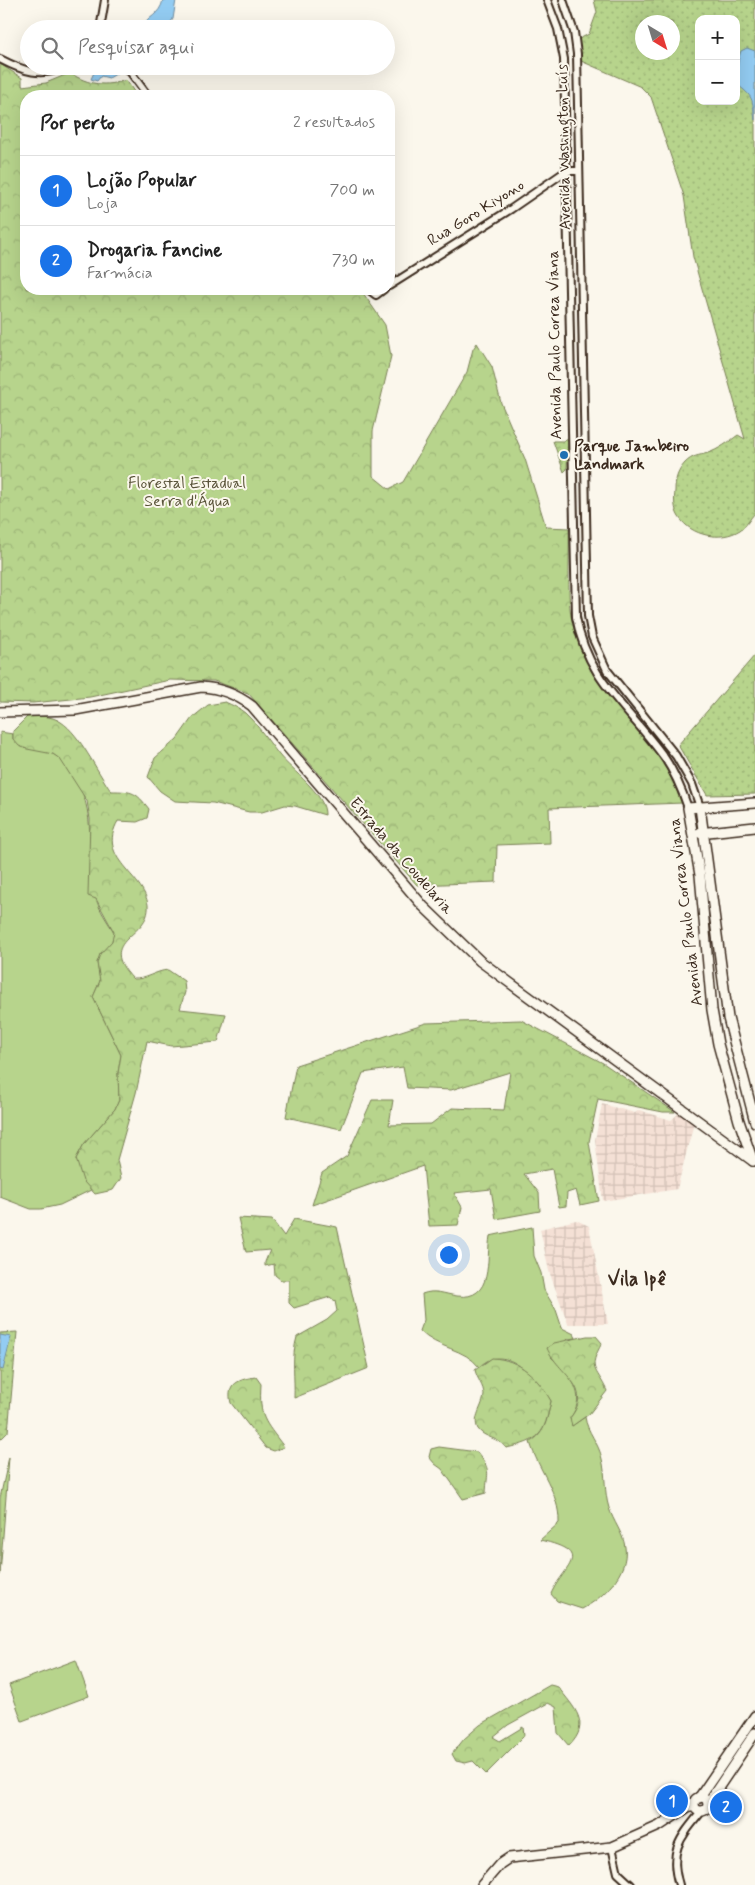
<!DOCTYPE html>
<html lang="pt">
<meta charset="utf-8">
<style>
body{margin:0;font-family:Mynerve,sans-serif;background:#f2f2f2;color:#222}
.controls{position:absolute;right:15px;top:15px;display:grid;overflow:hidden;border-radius:10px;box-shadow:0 5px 20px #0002}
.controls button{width:45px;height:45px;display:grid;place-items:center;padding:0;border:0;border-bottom:1px solid #e0e0e0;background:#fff;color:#222;font:25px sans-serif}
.compass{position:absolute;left:635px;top:15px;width:45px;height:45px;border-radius:50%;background:#fff;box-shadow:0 5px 20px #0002;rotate:142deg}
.you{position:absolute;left:448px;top:1254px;width:18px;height:18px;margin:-12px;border:4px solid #fff;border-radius:50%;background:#1a73e8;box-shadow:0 0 0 8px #1a73e833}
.badge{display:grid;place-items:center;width:32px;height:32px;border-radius:50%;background:#1a73e8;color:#fff;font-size:16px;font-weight:700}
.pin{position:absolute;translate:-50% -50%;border:2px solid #fff;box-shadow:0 1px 5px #0006}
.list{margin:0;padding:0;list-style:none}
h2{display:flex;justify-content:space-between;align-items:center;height:65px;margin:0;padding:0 20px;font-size:21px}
h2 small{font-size:16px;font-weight:400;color:#767676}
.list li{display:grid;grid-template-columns:32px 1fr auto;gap:15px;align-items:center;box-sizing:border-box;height:70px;padding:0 20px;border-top:1px solid #e0e0e0}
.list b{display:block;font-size:19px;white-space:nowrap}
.list p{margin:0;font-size:16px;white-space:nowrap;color:#767676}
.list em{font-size:16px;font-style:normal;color:#767676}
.icon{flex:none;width:28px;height:28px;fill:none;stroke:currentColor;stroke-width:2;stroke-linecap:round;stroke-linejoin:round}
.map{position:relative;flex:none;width:755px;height:1885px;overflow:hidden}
.search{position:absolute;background:#fff;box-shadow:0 5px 20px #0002;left:20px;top:20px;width:375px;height:55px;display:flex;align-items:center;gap:12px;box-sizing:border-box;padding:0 18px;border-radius:28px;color:#767676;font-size:19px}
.panel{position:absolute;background:#fff;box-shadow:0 5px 20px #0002;left:20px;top:90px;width:375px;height:205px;border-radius:20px}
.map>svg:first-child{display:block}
.industrial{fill:url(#industrial-grid)}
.green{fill:#b7d48c;stroke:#797f55}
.forest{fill:url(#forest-crowns);stroke:#797f55}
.park{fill:url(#park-dots);stroke:#797f55;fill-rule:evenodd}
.water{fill:#93ccf2;stroke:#708b9d}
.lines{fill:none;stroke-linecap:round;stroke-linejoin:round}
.minor-casing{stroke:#3b2a1e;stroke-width:10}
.major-casing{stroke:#3b2a1e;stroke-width:12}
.minor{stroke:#fbf7ec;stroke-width:6}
.major{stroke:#fbf7ec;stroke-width:9}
.poi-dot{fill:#1f6fb2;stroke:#fbf7ec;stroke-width:2}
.labels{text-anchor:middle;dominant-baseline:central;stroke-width:4;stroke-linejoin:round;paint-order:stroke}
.street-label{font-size:16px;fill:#3b2a1e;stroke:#fbf7ec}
.poi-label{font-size:16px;font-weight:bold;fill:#3b2a1e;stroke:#fbf7ec;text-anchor:start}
.park-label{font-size:16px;fill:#5a543a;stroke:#fbf7ec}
.quarter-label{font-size:19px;font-weight:bold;fill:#3b2a1e;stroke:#fbf7ec}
</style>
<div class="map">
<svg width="755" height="1885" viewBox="0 0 755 1885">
<defs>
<pattern id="industrial-grid" width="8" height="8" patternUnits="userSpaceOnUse" patternTransform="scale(1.25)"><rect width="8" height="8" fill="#f4e0d5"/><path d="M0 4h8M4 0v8" fill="none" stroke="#d2c0b6"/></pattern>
<pattern id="forest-crowns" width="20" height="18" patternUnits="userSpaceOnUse" patternTransform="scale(1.25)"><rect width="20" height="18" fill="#b7d48c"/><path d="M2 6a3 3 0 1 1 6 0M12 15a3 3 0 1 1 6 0" fill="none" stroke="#9eb678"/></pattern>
<pattern id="park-dots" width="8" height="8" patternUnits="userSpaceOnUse" patternTransform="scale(1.25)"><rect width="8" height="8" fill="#b7d48c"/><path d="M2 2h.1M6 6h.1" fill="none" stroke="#9eb678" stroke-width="1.8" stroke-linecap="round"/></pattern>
</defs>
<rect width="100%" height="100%" fill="#fbf7ec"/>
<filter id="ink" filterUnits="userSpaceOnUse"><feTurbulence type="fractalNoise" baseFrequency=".02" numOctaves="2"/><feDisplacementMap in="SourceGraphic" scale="10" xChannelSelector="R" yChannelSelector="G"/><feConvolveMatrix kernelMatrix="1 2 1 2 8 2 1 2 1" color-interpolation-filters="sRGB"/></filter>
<g filter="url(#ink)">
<g class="industrial">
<polygon points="602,1104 635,1113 639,1110 671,1120 678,1114 682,1114 694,1123 677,1189 603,1201 595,1140"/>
<polygon points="576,1220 589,1226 608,1324 568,1324 549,1271 540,1229"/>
</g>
<g class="green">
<path d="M 0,732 L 13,734 L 13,739 C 28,754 49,747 61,760 C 104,806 82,845 96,898 C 99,910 108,922 114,932 L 112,941 L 97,962 L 100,981 L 93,997 L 121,1055 L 118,1073 L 119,1100 L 115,1109 L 84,1144 L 76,1159 L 91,1190 L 60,1205 L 41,1209 L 31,1209 L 0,1197 Z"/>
<path d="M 532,1227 L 534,1256 L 541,1273 L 544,1290 L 556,1310 L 562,1328 L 574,1334 L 576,1338 L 568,1339 L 551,1357 C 569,1375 589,1394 570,1418 L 572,1426 L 585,1417 C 587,1432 599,1443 602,1459 C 606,1475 604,1492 609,1508 C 613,1521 623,1533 625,1547 C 629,1573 603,1598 582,1609 L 557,1601 L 551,1594 C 563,1566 596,1553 540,1540 L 559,1523 C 560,1493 538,1470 530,1442 C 546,1433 547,1418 551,1401 C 537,1381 507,1340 479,1367 C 465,1348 437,1349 420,1331 L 424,1320 L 422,1294 C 435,1289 444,1294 457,1296 C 494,1301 486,1259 490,1236 Z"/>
<polygon points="9,1457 0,1575 0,1498"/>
<polygon points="76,1660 89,1696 22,1721 9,1685"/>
</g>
<g class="forest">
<path d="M 0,64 L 22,78 L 22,86 L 46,83 L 70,73 C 89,85 105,87 126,80 L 137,96 L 26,96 L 26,289 L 356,289 L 363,293 L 385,325 L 391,356 L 373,431 L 373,476 L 389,489 L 403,482 L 467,372 L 473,349 L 477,343 L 492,367 L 501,403 L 525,459 L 546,527 L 569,528 C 570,553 567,593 571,616 C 582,673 617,700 650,743 C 664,762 674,782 683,803 L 549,808 L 550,843 L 497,845 L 496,882 L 417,885 L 248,693 L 214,681 L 170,680 L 90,697 L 33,703 L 0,702 Z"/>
<path d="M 225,702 C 232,705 239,708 245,713 C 259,726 268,741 279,755 C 292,771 326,794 325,815 L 295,806 L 285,805 L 262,812 L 249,812 L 213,803 L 175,801 L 160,791 L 148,777 L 155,758 L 177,739 L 192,718 L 208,705 Z"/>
<path d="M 27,717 C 38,716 51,715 61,722 C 80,734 97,772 111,791 C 133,791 136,792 149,809 L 147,818 L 137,822 L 118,821 C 96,859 144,874 148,905 C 151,938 94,938 133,979 C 145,980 155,971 168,970 L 184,981 L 185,992 L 180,1009 L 226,1014 L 218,1042 L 171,1046 L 147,1041 L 136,1093 L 117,1160 L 121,1178 L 113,1190 L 95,1194 L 83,1181 L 76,1159 L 84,1144 L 115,1109 L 119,1100 L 118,1073 L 121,1055 L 93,997 L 100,981 L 97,963 L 100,954 L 112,941 L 114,932 L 96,899 L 88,896 L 90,819 L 87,801 L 60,759 L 53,754 L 27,749 L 19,746 L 13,739 L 13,731 Z"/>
<polygon points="521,1020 603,1063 675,1112 663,1112 598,1099 589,1142 599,1201 580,1205 576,1190 567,1193 566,1206 559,1207 552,1169 524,1174 539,1193 540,1211 496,1219 491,1189 454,1193 462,1207 458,1225 429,1226 423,1166 312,1205 322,1173 347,1156 372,1100 393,1100 389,1125 431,1124 452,1108 504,1110 510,1072 451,1090 407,1088 403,1067 363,1073 341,1129 286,1117 296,1065 426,1023"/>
<path d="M 238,1218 L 272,1220 L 284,1236 L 294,1219 L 337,1227 L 369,1368 L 294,1398 C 295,1378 291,1357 297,1337 L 327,1320 L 337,1311 L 335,1301 L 330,1297 L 294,1308 L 289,1303 L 289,1280 L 281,1280 L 275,1275 L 274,1264 L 265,1266 L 265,1262 L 270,1250 L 246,1252 Z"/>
<path d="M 587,1336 L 596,1336 L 602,1343 C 587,1370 596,1367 607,1391 L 589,1414 L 572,1426 L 570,1418 C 595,1387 558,1374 547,1348 L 554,1343 Z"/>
<path d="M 492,1358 C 520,1359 538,1378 551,1401 C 544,1434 541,1441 506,1448 C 498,1437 484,1438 478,1429 C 472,1418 483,1407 484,1395 C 484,1386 477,1379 475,1370 Z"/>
<path d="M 256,1377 L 261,1384 C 259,1418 264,1420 284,1447 L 274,1451 L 266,1448 L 231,1403 C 226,1384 239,1379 256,1377 Z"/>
<path d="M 439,1447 L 477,1452 C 492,1471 487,1471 486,1493 L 463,1499 L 442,1469 L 435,1464 L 429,1457 L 431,1449 Z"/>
<path d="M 550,1685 L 558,1687 C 574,1708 592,1723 569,1746 L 558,1733 L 556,1707 L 548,1703 L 508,1725 L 493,1737 L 500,1741 L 523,1727 L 524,1736 L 486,1774 L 473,1761 L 465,1763 L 456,1761 L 452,1754 L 464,1739 L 480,1725 Z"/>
</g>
<g class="park">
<path d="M 594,0 L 755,0 L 755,513 C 750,518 747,526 740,530 C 721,542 691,536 679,517 C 674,509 674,500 675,491 C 675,480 677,472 685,463 C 693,455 698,456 708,453 C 718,450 730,441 738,435 L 745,439 L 693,257 L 684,196 L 651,97 L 641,87 L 581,61 L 577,40 L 589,34 L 597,12 ZM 699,19 L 736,19 L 736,101 L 699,101 ZM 642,22 L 672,22 L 672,52 L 642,52 Z"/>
<polygon points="568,438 567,469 564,472 553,441 563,441"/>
<polygon points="755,655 755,794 707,795 678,745"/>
<polygon points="17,1332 8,1432 0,1440 0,1333"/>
</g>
<g class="water">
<path d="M 163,0 L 176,0 L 173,19 L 166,29 L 139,29 C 148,17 160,15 163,0 Z"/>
<path d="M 747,48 L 755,51 L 755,120 C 752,101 755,98 739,86 C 736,75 737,62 741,51 Z"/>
<polygon points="97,66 119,66 119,67 116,74 109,78 101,76 97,81 91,79"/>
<polygon points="0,1335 11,1337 3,1370 0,1369"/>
</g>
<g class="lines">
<g class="minor-casing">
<g id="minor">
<path d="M 547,0 L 558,29 L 564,59 L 576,617 C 587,680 629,708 664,757 C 675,773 682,790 688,808"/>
<polyline points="563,0 574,32 577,54 588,616 592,637 607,670 676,756 692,784 700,807"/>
<polyline points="100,29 105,0"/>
<path d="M 0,59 C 23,71 41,78 66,66"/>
<polyline points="126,66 148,96"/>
<polyline points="389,286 511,209 566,171 579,171"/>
<polyline points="368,289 376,295 384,289"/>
<polyline points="612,1847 618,1873 631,1885"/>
<path d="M 679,1885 C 668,1850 681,1837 702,1811"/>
</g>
</g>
<g class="major-casing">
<g id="major">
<path d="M 0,712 L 75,710 L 201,687 C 221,688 236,694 252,706 L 423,906 L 480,961 L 753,1161"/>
<polyline points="700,807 728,1018 755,1122"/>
<polyline points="699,833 755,827"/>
<polyline points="753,1161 739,1121 718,1044 712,1010 700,875 688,808 755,803"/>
<circle cx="701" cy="1804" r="7"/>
<polyline points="699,1798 755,1716"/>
<polyline points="708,1803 755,1733"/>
<polyline points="482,1885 500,1864 509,1858 612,1847 659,1826 694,1803"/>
</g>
</g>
<use href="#minor" class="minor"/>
<use href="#major" class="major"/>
</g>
</g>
<circle class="poi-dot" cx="564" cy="455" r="5"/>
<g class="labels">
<g class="street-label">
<text transform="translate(564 147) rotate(-91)">Avenida Washington Luís</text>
<text transform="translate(476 213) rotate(-32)">Rua Goro Kiyono</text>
<text transform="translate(555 345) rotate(-91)">Avenida Paulo Correa Viana</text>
<text transform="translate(401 856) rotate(49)">Estrada da Coudelaria</text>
<text transform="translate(686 912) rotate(-97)">Avenida Paulo Correa Viana</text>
</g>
<g class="poi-label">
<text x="574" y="446">Parque Jambeiro<tspan x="574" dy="18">Landmark</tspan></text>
</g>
<g class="park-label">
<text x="187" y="483">Florestal Estadual<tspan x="187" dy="18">Serra d'Água</tspan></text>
</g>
<g class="quarter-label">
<text x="637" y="1279">Vila Ipê</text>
</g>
</g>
</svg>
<div class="controls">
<button>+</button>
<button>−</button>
</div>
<svg class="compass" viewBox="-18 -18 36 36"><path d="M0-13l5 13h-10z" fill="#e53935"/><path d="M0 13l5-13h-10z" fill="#767676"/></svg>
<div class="you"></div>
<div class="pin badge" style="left:672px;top:1801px">1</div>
<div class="pin badge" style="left:726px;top:1807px">2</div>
<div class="search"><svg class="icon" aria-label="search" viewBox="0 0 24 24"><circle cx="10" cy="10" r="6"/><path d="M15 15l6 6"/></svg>Pesquisar aqui</div>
<section class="panel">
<h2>Por perto<small>2 resultados</small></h2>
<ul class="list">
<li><span class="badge">1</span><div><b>Lojão Popular</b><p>Loja</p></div><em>700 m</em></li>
<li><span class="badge">2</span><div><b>Drogaria Fancine</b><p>Farmácia</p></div><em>730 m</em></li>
</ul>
</section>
</div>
